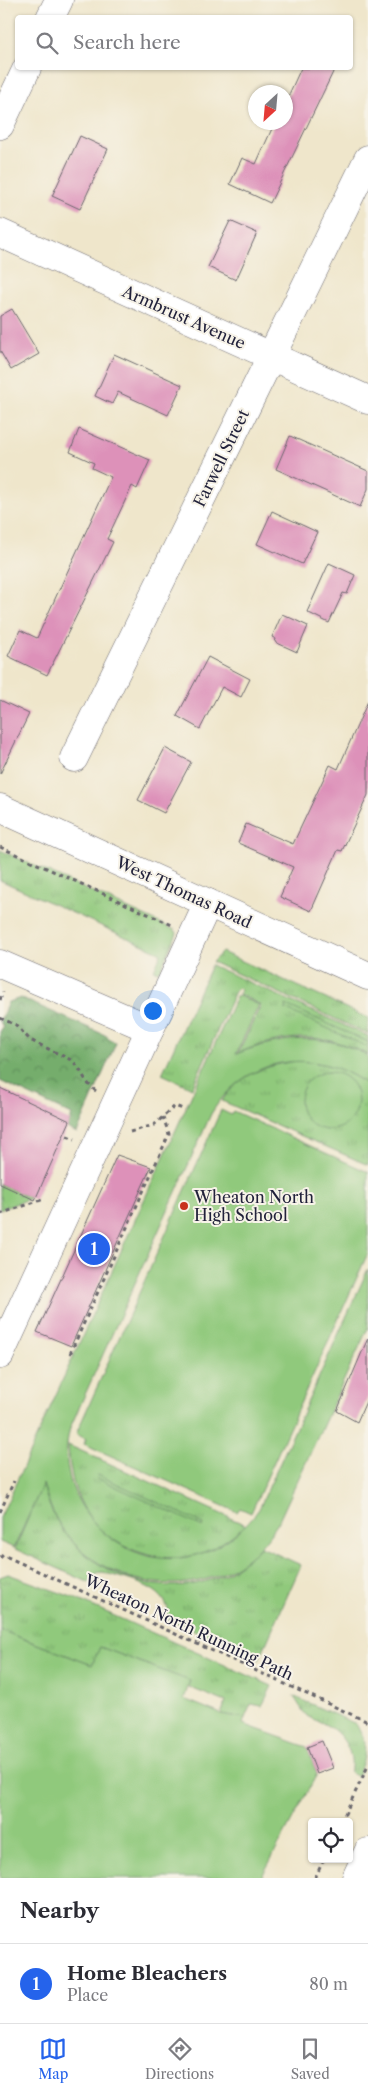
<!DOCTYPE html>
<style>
body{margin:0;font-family:"Libre Caslon Text",serif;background:#f2f2f3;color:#2b2b33}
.controls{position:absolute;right:15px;bottom:15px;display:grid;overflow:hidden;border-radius:5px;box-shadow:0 1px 4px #0004}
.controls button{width:45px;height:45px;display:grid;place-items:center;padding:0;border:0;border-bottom:1px solid #e1e1e2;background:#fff;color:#2b2b33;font:25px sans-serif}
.compass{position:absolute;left:248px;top:85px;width:45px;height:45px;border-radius:50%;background:#fff;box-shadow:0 1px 4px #0004;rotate:206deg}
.you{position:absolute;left:152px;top:1010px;width:18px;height:18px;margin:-12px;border:4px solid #fff;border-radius:50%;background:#1a73e8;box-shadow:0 0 0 8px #1a73e833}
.badge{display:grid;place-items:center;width:32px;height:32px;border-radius:50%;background:#2563eb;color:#fff;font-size:16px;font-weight:700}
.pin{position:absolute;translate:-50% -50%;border:2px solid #fff;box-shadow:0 1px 5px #0006}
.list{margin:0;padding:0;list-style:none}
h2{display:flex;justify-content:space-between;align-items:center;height:65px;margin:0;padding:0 20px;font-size:21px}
h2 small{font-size:16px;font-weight:400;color:#7c7c81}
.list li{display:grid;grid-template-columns:32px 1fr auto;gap:15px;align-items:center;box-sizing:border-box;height:80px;padding:0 20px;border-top:1px solid #e1e1e2}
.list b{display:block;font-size:19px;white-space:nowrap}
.list p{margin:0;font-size:16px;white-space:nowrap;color:#7c7c81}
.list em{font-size:16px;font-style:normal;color:#7c7c81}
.icon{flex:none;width:28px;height:28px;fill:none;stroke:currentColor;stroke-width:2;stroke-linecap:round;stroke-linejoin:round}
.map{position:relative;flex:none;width:368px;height:1878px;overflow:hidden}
.search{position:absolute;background:#fff;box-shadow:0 1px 4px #0004;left:15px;right:15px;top:15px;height:55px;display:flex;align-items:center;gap:12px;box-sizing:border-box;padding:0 18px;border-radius:5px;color:#7c7c81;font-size:19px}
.sheet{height:145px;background:#fff}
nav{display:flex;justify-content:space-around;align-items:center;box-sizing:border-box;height:70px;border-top:1px solid #e1e1e2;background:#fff;font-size:14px;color:#7c7c81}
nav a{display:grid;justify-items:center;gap:2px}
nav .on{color:#2563eb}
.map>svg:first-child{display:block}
.grass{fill:url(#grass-tufts);stroke:#59765c}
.forest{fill:url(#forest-crowns);stroke:#4b6854}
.green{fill:#90c97c;stroke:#59765c}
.building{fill:#dd91b9}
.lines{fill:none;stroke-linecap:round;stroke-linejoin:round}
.minor-casing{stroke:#6a676d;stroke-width:29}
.path{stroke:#6a676d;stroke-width:3;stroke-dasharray:4 4;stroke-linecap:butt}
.minor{stroke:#fff;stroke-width:28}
.poi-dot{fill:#c8321e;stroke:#f7f3e8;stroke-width:2}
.labels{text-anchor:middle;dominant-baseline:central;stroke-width:4;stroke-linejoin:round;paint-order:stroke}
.street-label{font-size:16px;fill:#22223b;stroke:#f7f3e8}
.poi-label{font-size:16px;fill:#22223b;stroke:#f7f3e8;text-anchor:start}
</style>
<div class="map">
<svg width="368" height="1878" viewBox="0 0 368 1878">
<defs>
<pattern id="grass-tufts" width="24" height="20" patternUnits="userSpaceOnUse" patternTransform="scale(1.25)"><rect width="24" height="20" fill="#90c97c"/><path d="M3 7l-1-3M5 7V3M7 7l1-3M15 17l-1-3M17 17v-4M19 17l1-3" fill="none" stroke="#7cac6c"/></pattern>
<pattern id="forest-crowns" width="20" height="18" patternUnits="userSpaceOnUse" patternTransform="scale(1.25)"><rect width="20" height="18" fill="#74ad6c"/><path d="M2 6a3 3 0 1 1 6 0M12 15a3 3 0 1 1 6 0" fill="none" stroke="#5f8c5a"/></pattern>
</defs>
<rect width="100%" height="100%" fill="#f7f3e8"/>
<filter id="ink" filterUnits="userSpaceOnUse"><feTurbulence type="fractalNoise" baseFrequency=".02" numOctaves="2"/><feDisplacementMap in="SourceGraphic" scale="10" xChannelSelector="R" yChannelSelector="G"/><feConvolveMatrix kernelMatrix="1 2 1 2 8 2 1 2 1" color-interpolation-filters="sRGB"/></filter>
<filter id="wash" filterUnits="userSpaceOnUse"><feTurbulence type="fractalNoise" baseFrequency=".0096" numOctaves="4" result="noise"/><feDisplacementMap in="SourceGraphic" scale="20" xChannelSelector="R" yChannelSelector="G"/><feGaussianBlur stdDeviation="1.12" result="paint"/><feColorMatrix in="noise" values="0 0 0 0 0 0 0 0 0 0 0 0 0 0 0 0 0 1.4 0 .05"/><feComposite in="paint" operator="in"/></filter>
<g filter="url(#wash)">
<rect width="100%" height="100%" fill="#efe6cb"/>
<g class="grass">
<polygon points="0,850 175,930 177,933 161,968 158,971 154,970 161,953 0,880"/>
<polygon points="222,952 368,1018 368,1034 212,962"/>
<path d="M 211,965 L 368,1036 L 368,1055 C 323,1031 284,1034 238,1053 L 261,1005 L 239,994 L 240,988 L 236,989 L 192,1088 L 162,1074 Z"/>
<path d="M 297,1061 C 325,1062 346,1069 368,1085 L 368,1165 L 222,1101 C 239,1074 267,1065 297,1061 Z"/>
<polygon points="0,1184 30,1198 0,1210"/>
<path d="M 68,1445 L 246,1525 C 233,1535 220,1546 204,1552 C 186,1560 164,1559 145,1554 C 91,1538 70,1498 68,1445 Z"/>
<path d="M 43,1483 C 57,1560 146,1606 218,1577 C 235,1571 248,1558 261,1547 L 301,1565 L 259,1660 L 164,1617 L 168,1609 C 161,1584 125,1580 103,1572 L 97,1573 L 90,1583 L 15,1549 Z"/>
<polygon points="8,1574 72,1597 272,1686 262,1706 251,1704 245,1718 221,1714 226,1702 188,1687 189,1681 100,1647 92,1665 0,1630 0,1577"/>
<path d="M 293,1696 L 356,1724 C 368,1745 367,1754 357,1777 L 350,1772 C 355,1755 344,1735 328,1726 C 322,1722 313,1720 307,1716 C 302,1711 298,1702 293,1696 Z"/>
</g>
<polygon class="forest" points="21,998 105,1035 116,1043 77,1133 67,1128 72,1115 0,1081 0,1032 3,1027 0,1021 8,1002"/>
<g class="green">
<path d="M 237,995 L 259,1005 L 236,1054 C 279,1037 326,1031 368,1056 L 368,1085 C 315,1046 246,1055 211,1114 L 70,1428 C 51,1497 115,1570 187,1557 C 216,1552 242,1532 259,1509 L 368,1269 L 368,1328 L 278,1523 C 268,1538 258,1552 243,1562 C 184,1603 95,1584 58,1522 C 51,1510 47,1497 43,1484 L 14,1548 L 0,1542 L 0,1518 Z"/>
<polygon points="286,1005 368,1042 368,1047 285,1009"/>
<circle cx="329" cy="1101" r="29"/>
<polygon points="221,1110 231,1115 233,1111 368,1172 368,1253 251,1513 240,1508 237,1512 84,1444 86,1439 76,1434"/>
<polygon points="98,1475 204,1524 203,1527 97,1478"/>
<polygon points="0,1630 92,1665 100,1647 190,1681 184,1699 221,1714 245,1718 243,1724 307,1747 317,1774 261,1878 0,1878"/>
</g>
<g id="blocks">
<g class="building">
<polygon points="301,68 335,68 270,203 230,184 242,158 256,164 275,122 286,122 286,101"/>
<polygon points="80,136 108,149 80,209 52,196"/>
<polygon points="230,221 257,233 236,280 208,267"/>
<polygon points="12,309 39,354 11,370 0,351 0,316"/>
<polygon points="114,354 182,385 168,415 118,392 112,404 95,396"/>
<polygon points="79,429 150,460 137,489 132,486 107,539 113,542 47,675 8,656 20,630 37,638 111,477 92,468 94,463 70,452"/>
<polygon points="290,436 368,471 368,489 360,507 276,469"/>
<polygon points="272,511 317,532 302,564 257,544"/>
<polygon points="329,563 355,575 347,594 343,593 329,623 307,612"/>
<polygon points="282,614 308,626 297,652 275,642 276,639 272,637"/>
<polygon points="208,657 250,679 241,697 222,687 200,729 177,716"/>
<polygon points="0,700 29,714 0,774"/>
<polygon points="368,701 368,795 342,851 338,850 311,911 280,897 293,867 238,843 246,824 293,844 330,765 338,769"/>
<polygon points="165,748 191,762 164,813 138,800"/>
<polygon points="0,1088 70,1121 35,1200 0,1184"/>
<polygon points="117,1155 151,1167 71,1346 37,1332"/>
<polygon points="368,1338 368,1397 357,1422 337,1411"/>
<polygon points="322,1741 333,1768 317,1774 307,1747"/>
</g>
</g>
</g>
<g filter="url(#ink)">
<use href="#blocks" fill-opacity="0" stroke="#6a676d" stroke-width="1"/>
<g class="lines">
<g class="minor-casing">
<g id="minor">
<polyline points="50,18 59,0"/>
<polyline points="0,125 27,68"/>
<polyline points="0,233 368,400"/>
<polyline points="74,758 368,159"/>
<polyline points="0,808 368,976"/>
<polyline points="0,964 150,1029"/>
<polyline points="0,1355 208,903"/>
<polyline points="356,1878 368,1852"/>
</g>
</g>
<g class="path">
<polyline points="0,847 172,925"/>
<polyline points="0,1000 3,992"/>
<path d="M 0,1018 L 16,1025 L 30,1040 L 71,1060 C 82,1068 83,1082 96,1091"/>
<polyline points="130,1132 154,1125 175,1106 185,1110"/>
<polyline points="67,1136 75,1139"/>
<polyline points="0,1214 44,1199"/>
<polyline points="70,1354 169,1134 163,1117"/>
<polyline points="0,1512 14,1481"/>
<polyline points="0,1558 3,1555 368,1722"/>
<polyline points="341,1822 368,1766"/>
<polyline points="315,1878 324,1859"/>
</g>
<use href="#minor" class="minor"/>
</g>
</g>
<circle class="poi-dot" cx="184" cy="1206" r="5"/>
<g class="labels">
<g class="street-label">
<text transform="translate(184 317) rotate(24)">Armbrust Avenue</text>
<text transform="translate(221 458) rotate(-64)">Farwell Street</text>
<text transform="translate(184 892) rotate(25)">West Thomas Road</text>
<text transform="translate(189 1627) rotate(25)">Wheaton North Running Path</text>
</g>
<g class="poi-label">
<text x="194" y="1197">Wheaton North<tspan x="194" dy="18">High School</tspan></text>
</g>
</g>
</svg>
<div class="controls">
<button><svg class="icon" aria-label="locate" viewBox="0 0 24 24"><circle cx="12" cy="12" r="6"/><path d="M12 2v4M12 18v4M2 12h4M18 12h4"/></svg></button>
</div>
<svg class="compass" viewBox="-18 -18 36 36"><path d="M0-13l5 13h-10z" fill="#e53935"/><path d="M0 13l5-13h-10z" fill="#7c7c81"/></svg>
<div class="you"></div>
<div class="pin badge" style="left:94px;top:1249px">1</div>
<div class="search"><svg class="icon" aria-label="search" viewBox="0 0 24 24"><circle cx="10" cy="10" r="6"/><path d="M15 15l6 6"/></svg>Search here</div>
</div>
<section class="sheet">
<h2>Nearby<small></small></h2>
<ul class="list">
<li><span class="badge">1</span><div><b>Home Bleachers</b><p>Place</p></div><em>80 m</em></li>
</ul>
</section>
<nav>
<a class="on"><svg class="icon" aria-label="map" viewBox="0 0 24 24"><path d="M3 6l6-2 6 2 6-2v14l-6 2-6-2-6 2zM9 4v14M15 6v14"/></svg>Map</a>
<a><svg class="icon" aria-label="directions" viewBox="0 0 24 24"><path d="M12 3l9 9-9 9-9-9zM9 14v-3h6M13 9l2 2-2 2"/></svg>Directions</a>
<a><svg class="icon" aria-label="saved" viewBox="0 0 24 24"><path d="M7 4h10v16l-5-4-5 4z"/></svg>Saved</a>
</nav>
